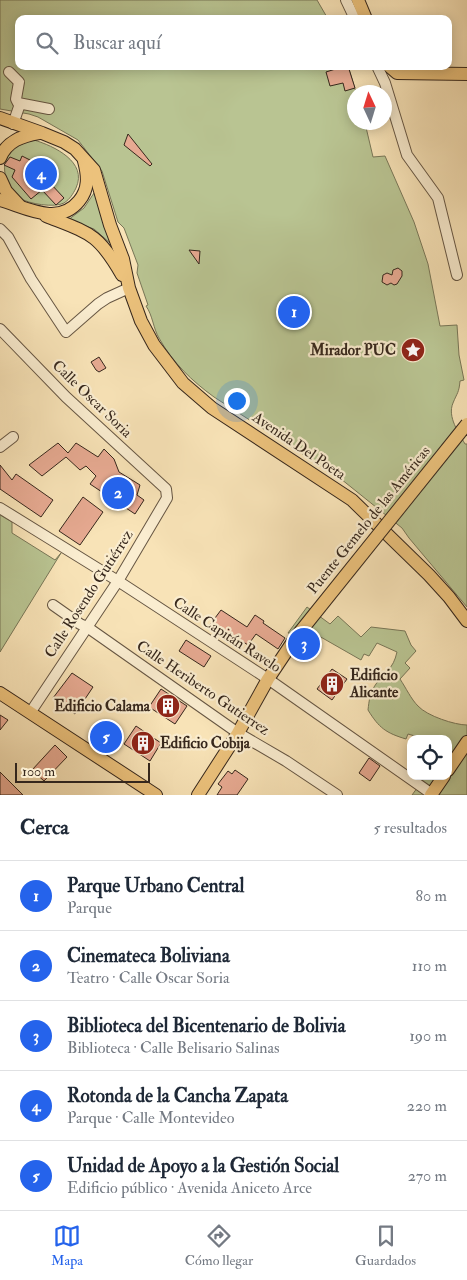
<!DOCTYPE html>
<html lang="es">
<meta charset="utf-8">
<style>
body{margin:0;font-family:"IM FELL Double Pica",serif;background:#f2f2f3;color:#1f2937}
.controls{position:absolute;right:15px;bottom:15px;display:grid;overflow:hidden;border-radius:10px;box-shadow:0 2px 12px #0003}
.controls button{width:45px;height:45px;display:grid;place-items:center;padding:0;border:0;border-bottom:1px solid #e0e1e3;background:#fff;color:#1f2937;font:25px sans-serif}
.compass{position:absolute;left:347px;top:85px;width:45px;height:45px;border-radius:50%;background:#fff;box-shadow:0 2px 12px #0003;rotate:356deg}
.scale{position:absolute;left:15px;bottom:12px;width:135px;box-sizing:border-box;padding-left:5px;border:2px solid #36271c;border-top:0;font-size:14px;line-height:18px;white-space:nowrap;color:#36271c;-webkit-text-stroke:4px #faedd0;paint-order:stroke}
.you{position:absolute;left:236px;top:400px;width:18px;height:18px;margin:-12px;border:4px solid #fff;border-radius:50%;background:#1a73e8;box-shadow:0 0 0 8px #1a73e833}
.badge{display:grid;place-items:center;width:32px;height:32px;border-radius:50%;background:#2563eb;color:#fff;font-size:16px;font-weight:700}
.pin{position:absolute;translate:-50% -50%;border:2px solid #fff;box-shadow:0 1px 5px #0006}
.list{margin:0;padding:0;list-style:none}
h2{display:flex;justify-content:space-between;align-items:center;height:65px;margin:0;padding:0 20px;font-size:21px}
h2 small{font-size:16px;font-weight:400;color:#747a83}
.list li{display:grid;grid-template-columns:32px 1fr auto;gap:15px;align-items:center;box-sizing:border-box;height:70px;padding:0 20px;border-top:1px solid #e0e1e3}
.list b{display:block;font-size:19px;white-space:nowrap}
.list p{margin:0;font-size:16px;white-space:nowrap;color:#747a83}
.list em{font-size:16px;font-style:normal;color:#747a83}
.icon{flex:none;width:28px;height:28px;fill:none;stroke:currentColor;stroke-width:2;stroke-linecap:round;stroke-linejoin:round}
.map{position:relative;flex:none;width:467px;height:795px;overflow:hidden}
.search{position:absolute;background:#fff;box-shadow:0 2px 12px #0003;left:15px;right:15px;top:15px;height:55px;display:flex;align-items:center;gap:12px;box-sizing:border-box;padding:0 18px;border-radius:10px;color:#747a83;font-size:19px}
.sheet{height:415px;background:#fff}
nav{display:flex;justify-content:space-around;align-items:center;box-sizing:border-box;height:70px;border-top:1px solid #e0e1e3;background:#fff;font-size:14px;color:#747a83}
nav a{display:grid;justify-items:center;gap:2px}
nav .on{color:#2563eb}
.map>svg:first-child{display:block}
.green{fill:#b9c492;stroke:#787657}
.building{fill:#e7aa92;stroke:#36271c}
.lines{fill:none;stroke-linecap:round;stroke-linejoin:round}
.minor-casing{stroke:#665643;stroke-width:12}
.major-casing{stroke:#36271c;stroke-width:14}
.minor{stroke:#faedd0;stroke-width:10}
.major{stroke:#ecc27c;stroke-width:12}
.major-bridge-casing{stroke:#36271c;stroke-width:14;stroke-linecap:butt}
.major-bridge{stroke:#ecc27c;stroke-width:12}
.labels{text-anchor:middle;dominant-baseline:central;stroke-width:4.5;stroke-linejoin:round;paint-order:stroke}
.poi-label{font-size:15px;font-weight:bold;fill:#36271c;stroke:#faedd0;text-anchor:end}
.street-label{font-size:15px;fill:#36271c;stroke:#faedd0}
</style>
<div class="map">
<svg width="467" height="795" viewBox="0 0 467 795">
<rect width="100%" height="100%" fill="#f8e3b7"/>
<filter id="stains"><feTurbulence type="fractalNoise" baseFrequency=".004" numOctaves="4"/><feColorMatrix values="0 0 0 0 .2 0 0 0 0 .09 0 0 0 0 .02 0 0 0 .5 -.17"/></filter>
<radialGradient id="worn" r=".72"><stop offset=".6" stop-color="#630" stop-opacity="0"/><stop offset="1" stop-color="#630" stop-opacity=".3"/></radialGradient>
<g class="green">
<path d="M 0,0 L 317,0 L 328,19 L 19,19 L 19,66 L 348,66 L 356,92 L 354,92 L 354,122 L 365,123 L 373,157 L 385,156 L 414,222 L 428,264 L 440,326 L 457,325 L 459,355 L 464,380 L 460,381 C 459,393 457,393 453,403 C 447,417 459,433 465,444 L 467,444 L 467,607 L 409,538 L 402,528 L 341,479 L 214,397 C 192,381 173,363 159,338 C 153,328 153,316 146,306 L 148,305 L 137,273 L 138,265 L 124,228 L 118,222 L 102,171 L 78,140 L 38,117 L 29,114 L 0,109 Z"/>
<path d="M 34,140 C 54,146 88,162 76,188 C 73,194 70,199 64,203 C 55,208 28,204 20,198 C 17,196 14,192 12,189 C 1,175 1,153 20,144 C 24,142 30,141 34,140 Z"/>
<polygon points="94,193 95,193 110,243 94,229 68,220 84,208"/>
<polygon points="0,515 12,522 12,533 55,560 61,553 0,652"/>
<path d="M 307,607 L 330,624 L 338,616 L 361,637 L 371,627 L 405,631 L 411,645 L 416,651 L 405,663 L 410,668 L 400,679 C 406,688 411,699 418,706 C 427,716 455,725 467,725 L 467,795 L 412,795 L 426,776 L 448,776 L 448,739 L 425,739 L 408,734 L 406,739 C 386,733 379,728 368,710 C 369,701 370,692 376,684 C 385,671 393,670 397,652 L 377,643 L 369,656 L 364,654 L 361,660 L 319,636 L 288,633 Z"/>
</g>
<g class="building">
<polygon points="345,66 348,66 355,88 345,91 343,83 330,86 326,72"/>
<polygon points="128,134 152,164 150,166 124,145"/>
<polygon points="22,156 36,163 41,158 58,176 50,183 64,198 56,205 42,190 31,199 12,177 15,170 4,165 10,157 20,161"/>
<polygon points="189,250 200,251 199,264"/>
<polygon points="398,268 402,271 402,276 397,284 394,285 391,283 387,285 382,282 383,275 387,273 392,275 393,270"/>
<polygon points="99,357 106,368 99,372 96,370 91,362"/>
<polygon points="58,443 68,453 76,443 98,457 104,449 114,459 119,472 140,485 137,495 144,500 135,514 90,484 96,476 86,466 80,470 66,457 42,476 29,465"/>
<polygon points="0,465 12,480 16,474 53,500 41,517 0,489"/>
<polygon points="83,497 103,512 80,545 59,531"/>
<polygon points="221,610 247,627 255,615 264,621 263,623 285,638 278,649 256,634 248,645 228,632 224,638 209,626"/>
<polygon points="186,640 211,656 204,667 179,651"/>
<polygon points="332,669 347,679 332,700 317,689"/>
<polygon points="72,673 93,687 75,714 53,698"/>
<polygon points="161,689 187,706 175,724 149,707"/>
<polygon points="0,715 8,720 0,730"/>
<polygon points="136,726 161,743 150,761 124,744"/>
<polygon points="55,745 67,757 44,781 32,770"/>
<polygon points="369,758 380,766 370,781 359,773"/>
<polygon points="235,770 248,779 237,795 217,795 222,787 218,784 228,771 232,774"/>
<polygon points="0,772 23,795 0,795"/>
</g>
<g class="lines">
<g class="minor-casing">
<g id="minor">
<polyline points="346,0 355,19"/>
<polyline points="377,66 385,83 407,155 438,198 457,275"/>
<polyline points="9,72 19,82 16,99 18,103 49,109"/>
<polyline points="13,124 20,104"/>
<polyline points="0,229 8,237 31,279 66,332 98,304 107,298 129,288"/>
<polyline points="0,329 66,397 166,489 167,498 118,581 30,713"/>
<polyline points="0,447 13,437"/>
<polyline points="0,508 118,581 268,679 432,794"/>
<polyline points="53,605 80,624 87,627 238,733 286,761 337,795"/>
</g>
</g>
<g class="major-casing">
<g id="major">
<polyline points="358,0 366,19"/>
<polyline points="389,66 397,73 467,74"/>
<polyline points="0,118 42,133 64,142 75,149 94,170 110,225 123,259 129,288 141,321 154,345 183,383 212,408 352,500 429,575 449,597 467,621"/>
<path d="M 0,158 C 7,141 22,136 39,133"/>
<polyline points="0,178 6,191 19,205"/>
<path d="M 0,200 C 25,207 58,227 79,201 C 89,189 88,176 84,161"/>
<path d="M 46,216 C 89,233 98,233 122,275"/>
<polyline points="0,693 156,795"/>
<polyline points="448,770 467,742"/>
<polyline points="198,795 238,733 268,679 296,637"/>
<polyline points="431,795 444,776"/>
</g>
</g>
<use href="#minor" class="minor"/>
<use href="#major" class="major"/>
<g class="major-bridge-casing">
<polyline id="major-bridge" points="296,637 467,424"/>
</g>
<use href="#major-bridge" class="major-bridge"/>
</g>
<defs>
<g id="sight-disc" transform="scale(1.25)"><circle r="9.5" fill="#8f2418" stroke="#faedd0"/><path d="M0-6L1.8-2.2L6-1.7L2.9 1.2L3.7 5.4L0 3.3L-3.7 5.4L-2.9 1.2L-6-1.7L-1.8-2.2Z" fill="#fff"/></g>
<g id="building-disc" transform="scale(1.25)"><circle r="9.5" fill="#8f2418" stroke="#faedd0"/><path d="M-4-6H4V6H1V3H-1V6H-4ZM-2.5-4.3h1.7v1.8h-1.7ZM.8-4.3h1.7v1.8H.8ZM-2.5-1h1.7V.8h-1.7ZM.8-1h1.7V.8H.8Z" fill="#fff"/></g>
</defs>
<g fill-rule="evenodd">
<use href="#sight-disc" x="413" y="350"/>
<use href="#building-disc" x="332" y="684"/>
<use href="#building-disc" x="168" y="706"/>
<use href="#building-disc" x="143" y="743"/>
</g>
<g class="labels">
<g class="poi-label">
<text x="396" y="350">Mirador PUC</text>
<text x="350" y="675" text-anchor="start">Edificio<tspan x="350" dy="17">Alicante</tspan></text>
<text x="150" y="706">Edificio Calama</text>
<text x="160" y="743" text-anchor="start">Edificio Cobija</text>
</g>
<g class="street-label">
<text transform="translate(92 399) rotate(44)">Calle Oscar Soria</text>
<text transform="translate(299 446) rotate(34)">Avenida Del Poeta</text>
<text transform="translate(369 520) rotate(-51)">Puente Gemelo de las Américas</text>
<text transform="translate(89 594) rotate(-57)">Calle Rosendo Gutiérrez</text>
<text transform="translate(227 635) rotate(33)">Calle Capitán Ravelo</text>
<text transform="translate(203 688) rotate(34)">Calle Heriberto Gutierrez</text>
</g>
</g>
<rect width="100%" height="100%" filter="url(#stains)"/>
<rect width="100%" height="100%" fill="url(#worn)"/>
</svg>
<div class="controls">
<button><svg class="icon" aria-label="locate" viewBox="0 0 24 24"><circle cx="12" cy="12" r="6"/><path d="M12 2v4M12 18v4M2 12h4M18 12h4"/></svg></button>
</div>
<svg class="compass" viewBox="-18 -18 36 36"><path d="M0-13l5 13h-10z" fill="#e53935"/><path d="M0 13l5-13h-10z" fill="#747a83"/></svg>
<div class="scale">100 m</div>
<div class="you"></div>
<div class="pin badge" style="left:294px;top:312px">1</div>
<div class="pin badge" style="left:118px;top:493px">2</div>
<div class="pin badge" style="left:304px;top:644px">3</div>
<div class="pin badge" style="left:41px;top:174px">4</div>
<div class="pin badge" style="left:106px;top:737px">5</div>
<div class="search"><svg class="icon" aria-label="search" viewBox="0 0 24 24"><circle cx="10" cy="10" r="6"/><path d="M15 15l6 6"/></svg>Buscar aquí</div>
</div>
<section class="sheet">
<h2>Cerca<small>5 resultados</small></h2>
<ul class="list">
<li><span class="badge">1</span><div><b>Parque Urbano Central</b><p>Parque</p></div><em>80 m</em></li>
<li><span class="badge">2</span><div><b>Cinemateca Boliviana</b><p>Teatro · Calle Oscar Soria</p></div><em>110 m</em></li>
<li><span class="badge">3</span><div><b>Biblioteca del Bicentenario de Bolivia</b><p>Biblioteca · Calle Belisario Salinas</p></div><em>190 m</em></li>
<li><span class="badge">4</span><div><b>Rotonda de la Cancha Zapata</b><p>Parque · Calle Montevideo</p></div><em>220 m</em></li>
<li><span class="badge">5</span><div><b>Unidad de Apoyo a la Gestión Social</b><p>Edificio público · Avenida Aniceto Arce</p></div><em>270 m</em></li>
</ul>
</section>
<nav>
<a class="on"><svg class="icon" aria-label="map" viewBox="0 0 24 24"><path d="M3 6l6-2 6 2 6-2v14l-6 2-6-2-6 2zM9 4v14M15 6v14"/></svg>Mapa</a>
<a><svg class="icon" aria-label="directions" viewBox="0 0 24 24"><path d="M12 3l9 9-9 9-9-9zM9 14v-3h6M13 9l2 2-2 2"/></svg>Cómo llegar</a>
<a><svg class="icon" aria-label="saved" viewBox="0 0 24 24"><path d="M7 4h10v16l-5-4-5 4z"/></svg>Guardados</a>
</nav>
